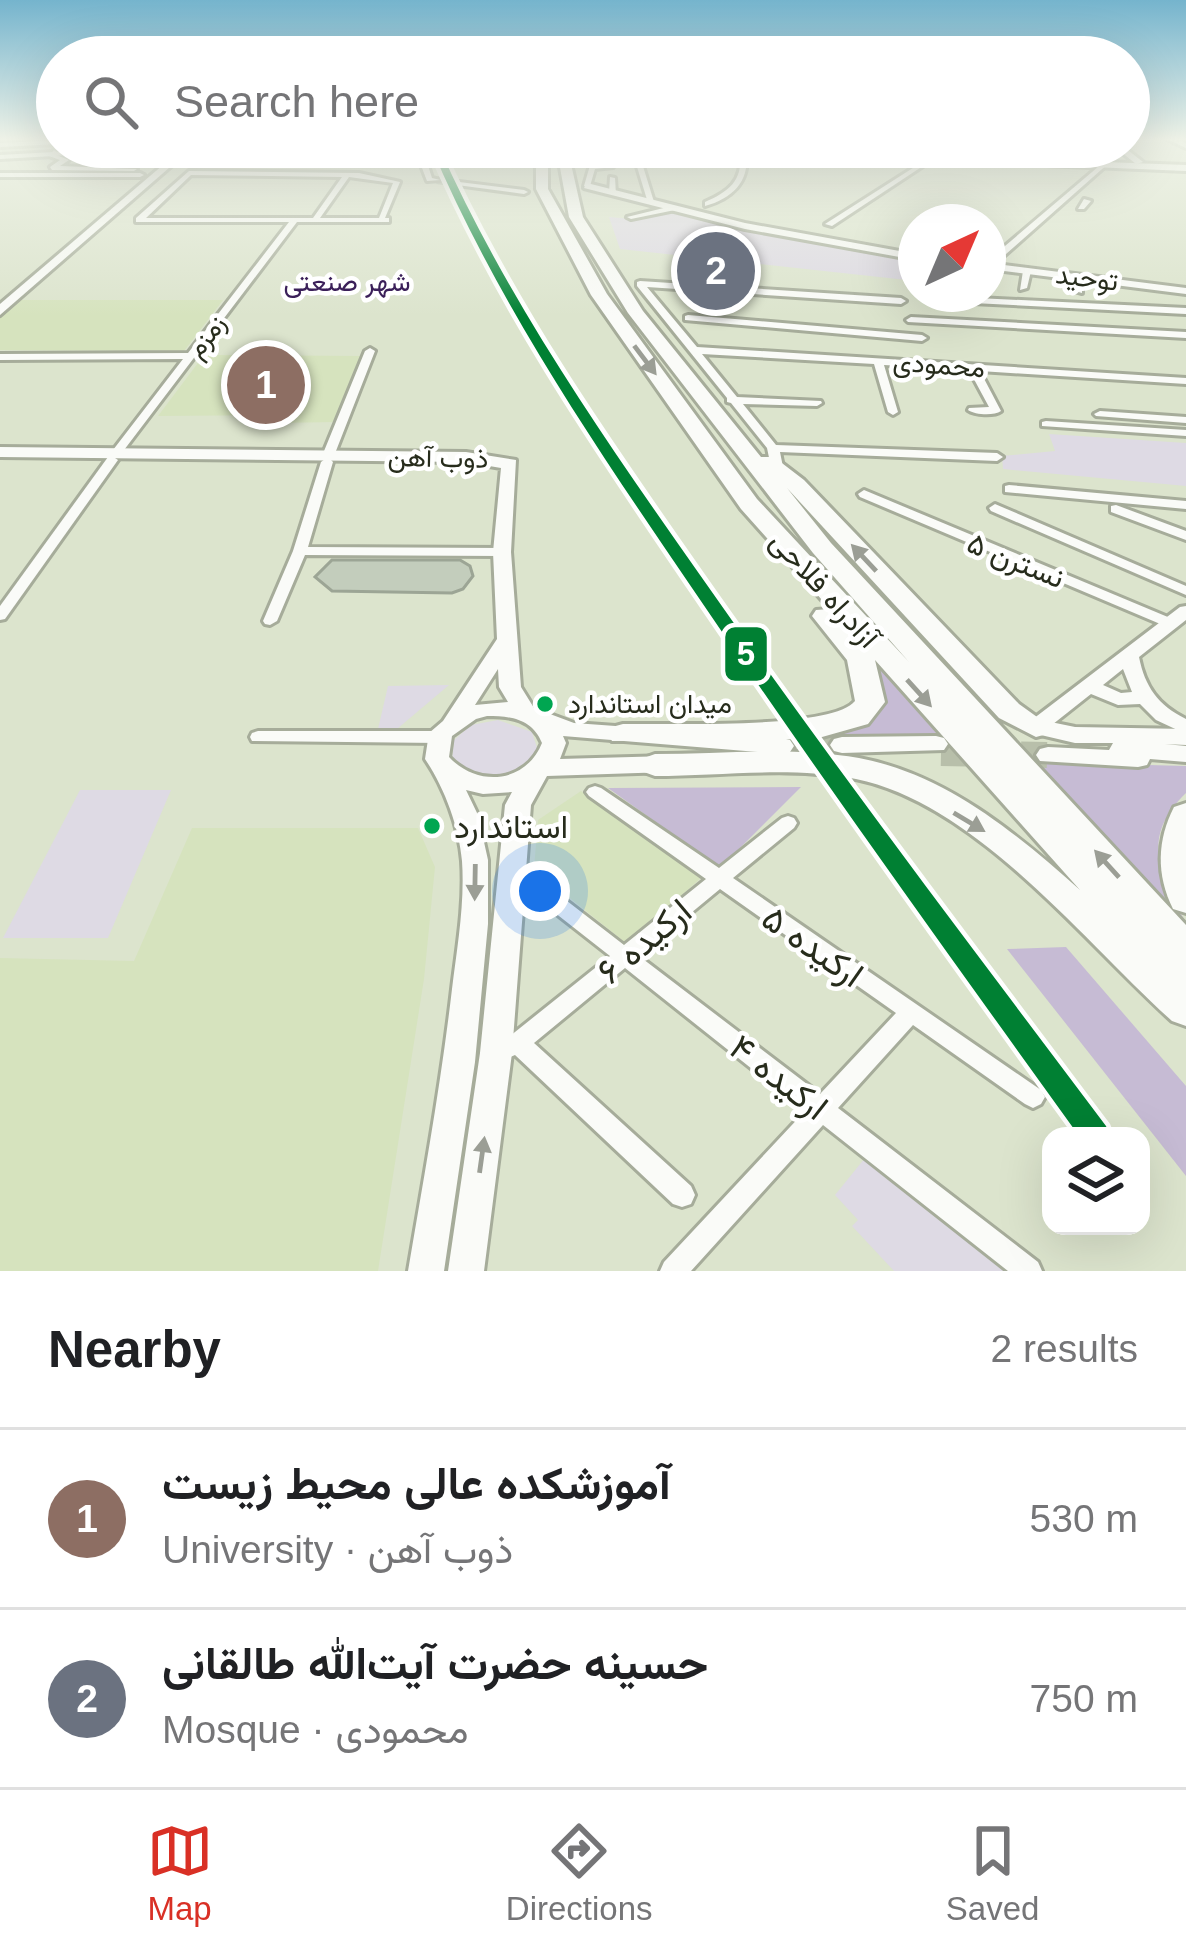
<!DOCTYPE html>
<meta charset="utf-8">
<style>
body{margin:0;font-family:Arial,Vazirmatn,sans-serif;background:#f6f6f6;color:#202124}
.controls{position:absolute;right:36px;bottom:36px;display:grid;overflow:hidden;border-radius:24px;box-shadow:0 12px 48px #0002}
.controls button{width:108px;height:108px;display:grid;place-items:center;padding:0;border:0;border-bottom:3px solid #e0e0e0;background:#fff;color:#202124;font:60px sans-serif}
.compass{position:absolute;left:898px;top:204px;width:108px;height:108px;border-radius:50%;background:#fff;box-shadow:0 12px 48px #0002;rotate:44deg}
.you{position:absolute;left:540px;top:891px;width:42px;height:42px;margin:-30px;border:9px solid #fff;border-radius:50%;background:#1a73e8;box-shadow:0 0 0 18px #1a73e833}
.badge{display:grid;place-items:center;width:78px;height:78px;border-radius:50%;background:#d93025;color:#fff;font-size:39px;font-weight:700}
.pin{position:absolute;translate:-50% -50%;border:6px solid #fff;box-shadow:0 3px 12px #0006}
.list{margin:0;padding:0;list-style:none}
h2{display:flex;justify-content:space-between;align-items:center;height:156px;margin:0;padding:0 48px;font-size:51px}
h2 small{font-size:39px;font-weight:400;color:#757577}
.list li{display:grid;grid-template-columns:78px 1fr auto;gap:36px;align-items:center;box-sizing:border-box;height:180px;padding:0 48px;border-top:3px solid #e0e0e0}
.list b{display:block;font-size:45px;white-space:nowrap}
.list p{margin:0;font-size:39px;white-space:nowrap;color:#757577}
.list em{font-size:39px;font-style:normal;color:#757577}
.icon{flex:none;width:66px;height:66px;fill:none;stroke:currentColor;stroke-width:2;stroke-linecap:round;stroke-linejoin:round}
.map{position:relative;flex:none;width:1186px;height:1271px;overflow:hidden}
.search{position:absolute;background:#fff;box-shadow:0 12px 48px #0002;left:36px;right:36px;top:36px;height:132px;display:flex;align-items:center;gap:30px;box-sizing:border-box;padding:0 42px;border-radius:66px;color:#757577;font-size:45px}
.sheet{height:516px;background:#fff}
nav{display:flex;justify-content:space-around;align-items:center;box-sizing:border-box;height:168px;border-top:3px solid #e0e0e0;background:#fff;font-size:33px;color:#757577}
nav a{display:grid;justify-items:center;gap:6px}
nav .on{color:#d93025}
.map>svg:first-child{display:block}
.built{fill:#d6e3be}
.green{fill:#dedae4}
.forest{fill:#c6bbd4}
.building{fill:#c3cdbc;stroke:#9ca595;stroke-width:3}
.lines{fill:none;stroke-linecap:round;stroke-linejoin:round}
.minor-tunnel{stroke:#b8bfaa;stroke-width:8;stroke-dasharray:8 3;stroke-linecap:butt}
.secondary-tunnel{stroke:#b8bfaa;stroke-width:26;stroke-dasharray:26 14;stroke-linecap:butt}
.minor-casing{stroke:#a6ac9a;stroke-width:6}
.tertiary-casing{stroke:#a6ac9a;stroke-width:6}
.secondary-casing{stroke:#a6ac9a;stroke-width:6}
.primary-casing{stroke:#a6ac9a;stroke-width:6}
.motorway-casing{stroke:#a6ac9a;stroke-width:6}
.minor{fill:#fafbf8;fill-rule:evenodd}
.tertiary{fill:#fafbf8;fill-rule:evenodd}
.secondary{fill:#fafbf8;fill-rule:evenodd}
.primary{fill:#fafbf8;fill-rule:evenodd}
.motorway{fill:#fafbf8;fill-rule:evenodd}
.rail-1-casing{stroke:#fff;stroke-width:9}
.rail-1{fill:#008033;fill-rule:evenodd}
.oneway{fill:#9b9e95}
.bus-dot{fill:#00a651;stroke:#fff;stroke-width:4.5}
.labels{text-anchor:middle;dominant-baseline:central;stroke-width:9;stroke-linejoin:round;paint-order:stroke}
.far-street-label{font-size:27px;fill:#272c1c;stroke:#fff}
.far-neighbourhood-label{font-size:27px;fill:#3b2059;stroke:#fff}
.bus-label{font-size:27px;fill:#272c1c;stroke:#fff;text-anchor:start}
.street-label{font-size:30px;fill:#272c1c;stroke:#fff}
.near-bus-label{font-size:33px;fill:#272c1c;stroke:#fff;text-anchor:start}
.near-street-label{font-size:36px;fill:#272c1c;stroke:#fff}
.line-badge{stroke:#fff;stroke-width:4.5}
.badge-label{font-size:33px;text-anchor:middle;font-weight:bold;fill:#fff}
</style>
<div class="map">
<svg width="1186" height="1271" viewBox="0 0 1186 1271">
<rect width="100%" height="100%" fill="#dce4cd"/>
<g class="built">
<polygon points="21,300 223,300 184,351 0,350 0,318"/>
<polygon points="204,355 362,356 337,422 273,423 275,415 158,416"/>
<polygon points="581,791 701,878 627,944 534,869 538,820"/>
<polygon points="192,828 418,828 435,867 424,979 378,1271 0,1271 0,958 134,961"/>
</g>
<g class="green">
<polygon points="671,210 742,228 916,259 916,281 620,249 609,217 632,219"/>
<polygon points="1049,434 1186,443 1186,486 1003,469 1002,456 1055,451"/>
<polygon points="449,685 397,729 378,729 388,686"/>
<polygon points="498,720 532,732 538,751 534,760 498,778 459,768 452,759 454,740 471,725"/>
<polygon points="80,790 171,790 108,938 3,938"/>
<polygon points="865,1158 1011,1271 894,1271 852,1226 858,1220 835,1195"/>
</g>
<g class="forest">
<polygon points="877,666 939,736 829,737 829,732 879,692"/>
<path d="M 1034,762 L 1186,766 L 1186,793 C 1141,836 1159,872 1184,919 Z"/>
<polygon points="801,787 720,868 608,788"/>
<polygon points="1066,947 1186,1086 1186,1176 1007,949"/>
</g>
<polygon class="building" points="332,560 460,560 470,566 473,576 463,589 452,593 332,591 315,577"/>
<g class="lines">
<polyline class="minor-tunnel" points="437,180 459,184"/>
<g class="secondary-tunnel">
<polyline points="782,746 842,745"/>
<polyline points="941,753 1048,755"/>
</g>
<g class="minor-casing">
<g id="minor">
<polygon points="57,140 57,144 0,147 0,143"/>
<polygon points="341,147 416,151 416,147 422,147 432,178 440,180 427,181 417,155"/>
<polygon points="631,147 637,147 655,205 648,203"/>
<polygon points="1085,147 1116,147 1117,148 1114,150"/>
<polygon points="54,150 57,152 56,155 69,160 60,166 137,169 134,171 52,170 50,167 60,160 49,156"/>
<path d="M 743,152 L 746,154 C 750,182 731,199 705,206 L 705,202 C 728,192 743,181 740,154 Z"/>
<polygon points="593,155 598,156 596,165 607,165 607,158 612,157 613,167 595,169 590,186 587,188 584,186"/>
<polygon points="927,159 932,160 832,226 825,224"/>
<polygon points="1105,161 1110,162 997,262 988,261 988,257 992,257"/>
<path d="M 189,171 L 359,173 L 400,182 L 385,218 L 389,218 L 389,222 L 297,222 L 121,454 L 113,454 L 113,450 L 183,359 L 0,360 L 0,354 L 188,353 L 289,222 L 136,222 L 136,218 ZM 191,175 L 342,177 L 313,218 L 146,218 ZM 349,177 L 393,183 L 379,218 L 320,218 Z"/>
<polygon points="610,177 615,178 616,195 609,193"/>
<polygon points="459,182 524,190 528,192 524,194 457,185"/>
<polygon points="1084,199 1091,201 1084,209 1078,209"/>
<polygon points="672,206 675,210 631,219 627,217"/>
<polygon points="989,265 996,267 995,282 991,285 988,284"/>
<polygon points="1027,268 1031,271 1027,288 1020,290 1023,271"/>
<polygon points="1075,275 1082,277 1082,293 1075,291"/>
<path d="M 640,281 L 901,298 L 906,301 L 901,304 L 647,287 L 697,347 L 1186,378 L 1186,384 L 980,371 L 1001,411 C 994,416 975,415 968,410 L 969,408 L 989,407 L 969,370 L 884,365 L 898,412 L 893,415 L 888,412 L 874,364 L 702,354 L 737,397 L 821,401 L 822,403 L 817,406 L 743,404 L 776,445 L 997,453 L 1003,457 L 997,461 L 780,452 L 784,472 L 778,476 L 772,472 L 767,448 L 731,403 L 727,402 L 727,398 L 637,286 L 637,282 Z"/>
<polygon points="956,297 1186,308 1186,314 953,302 953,298"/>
<polygon points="688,315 922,335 927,338 922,341 685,320 685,316"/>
<polygon points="911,317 1186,332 1186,338 908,322 906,320"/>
<polygon points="370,348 375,351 334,456 330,459 333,462 308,547 502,548 509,552 502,556 305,555 277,621 270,625 265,624 263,621 293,551 321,462 325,459 322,456 365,351"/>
<polygon points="1100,411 1186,417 1186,423 1096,416 1094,414"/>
<polygon points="1046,421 1186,430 1186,436 1042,426 1042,422"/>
<polygon points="112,456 118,460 5,619 0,620 0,606 108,457"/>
<polygon points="1009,485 1186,501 1186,509 1005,492 1005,486"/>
<polygon points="864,490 1175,620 1177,623 1170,627 1165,626 860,497 858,494"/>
<polygon points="995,504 1186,586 1186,595 991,511 989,508"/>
<polygon points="1116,505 1186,531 1186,540 1111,512 1111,506"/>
<polygon points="258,731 440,731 446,733 448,737 446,741 440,743 252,741 250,737 252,733"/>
<path d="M 595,786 L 601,788 L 719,868 L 782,818 L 788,816 L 794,818 L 797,823 L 794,828 L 733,878 L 1041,1090 L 1045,1097 L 1041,1104 L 1033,1108 L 1025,1104 L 913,1025 L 838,1108 L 1038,1262 L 1042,1271 L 1008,1271 L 823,1125 L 691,1271 L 660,1271 L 664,1262 L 805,1111 L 625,968 L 534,1043 L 691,1186 L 695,1195 L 691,1204 L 682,1207 L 673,1204 L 515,1055 L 496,1063 L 488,1060 L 485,1053 L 488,1046 L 510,1036 L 610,956 L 522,887 L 519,882 L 522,877 L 529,875 L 536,877 L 624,945 L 706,879 L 589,796 L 586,792 L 589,788 ZM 720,889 L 896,1013 L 820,1094 L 639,956 Z"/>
</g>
</g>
<g class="tertiary-casing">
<g id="tertiary">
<polygon points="1167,139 1176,139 1186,143 1186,148"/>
<polygon points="144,147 161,153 155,165 148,163 153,154 143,151 0,159 0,155"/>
<polygon points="794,147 819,147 822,149 818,151"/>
<polygon points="1115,147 1124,147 1143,162 1136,164"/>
<polygon points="0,173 140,173 144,175 140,177 0,177"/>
<polygon points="587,183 745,223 916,254 916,260 745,229 584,188"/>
<polygon points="988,263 1186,288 1186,294 988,269"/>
<path d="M 1186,606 L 1186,620 L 1139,657 C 1145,687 1158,705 1186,719 L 1186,734 L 1156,720 L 1140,704 L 1118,705 L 1091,694 L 1043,732 L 1029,732 L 1026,727 L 1029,722 L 1180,607 ZM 1123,669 L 1132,692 L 1121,693 L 1103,685 Z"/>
</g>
</g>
<g class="secondary-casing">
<g id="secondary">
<polygon points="184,147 193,147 0,315 0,304"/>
<path d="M 0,447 L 466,452 L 516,460 L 511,552 L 521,687 L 534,708 L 574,723 L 782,738 L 790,740 L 794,746 L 790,752 L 782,754 L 563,736 L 566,743 L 560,759 L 668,756 L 677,758 L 680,764 L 677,770 L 668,772 L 547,776 L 531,805 L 512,1053 L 484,1271 L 448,1271 L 480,1053 L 505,805 L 512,792 L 483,794 L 466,790 L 478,815 L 488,860 L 488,924 L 475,1062 L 444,1271 L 408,1271 C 424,1177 441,1084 452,989 C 457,948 465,904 462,861 C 459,826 444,787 425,759 L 429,733 L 443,721 L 497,639 L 493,552 L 501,468 L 466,462 L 0,457 ZM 498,669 L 499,687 L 508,702 L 475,705 ZM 487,716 C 511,716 532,719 542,743 C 526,783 478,788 449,757 L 452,736 L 476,719 Z"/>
<polygon points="1036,719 1075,727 1186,729 1186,745 1165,744 1186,746 1186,762 1150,759 1147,765 1138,767 1040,761 1036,755 1040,749 1048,747 1109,750 1113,743 1075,743 1028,732 1024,727 1028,722"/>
<polygon points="936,736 944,738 948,744 944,750 842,753 834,751 830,745 834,739 842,737"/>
</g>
</g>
<g class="primary-casing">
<polygon id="primary" points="694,147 1186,165 1186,171 699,150"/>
</g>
<g class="motorway-casing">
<g id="motorway">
<path d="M 544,147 L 556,147 L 548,167 L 548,189 L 607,294 L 757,499 L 909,662 L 813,553 L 628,313 L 569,217 L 559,162 L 562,147 L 574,147 L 572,156 L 596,147 L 768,148 L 764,153 L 608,150 L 571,164 L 583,217 L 643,311 L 761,457 L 774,457 L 804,480 L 1019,704 L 1051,727 L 1047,734 L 1036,737 L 999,718 L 787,488 L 831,543 L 1186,925 L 1186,1026 L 1172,1021 C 1083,941 977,804 856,779 C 791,766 720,776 655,776 L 644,772 L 639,765 L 644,758 L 655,754 C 722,754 793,746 859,758 C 945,774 1016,833 1080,890 L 875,660 L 885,702 L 868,724 L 815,739 L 612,741 L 608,734 L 612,727 L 623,724 C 667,723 832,730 855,701 L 847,660 L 812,616 L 816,610 L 830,609 L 741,509 L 591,295 L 536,189 L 536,167 Z"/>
<path d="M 1186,803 L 1186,913 L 1173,909 C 1156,875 1157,840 1174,807 Z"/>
</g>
</g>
<use href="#minor" class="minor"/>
<use href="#tertiary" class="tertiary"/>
<use href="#secondary" class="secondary"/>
<use href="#primary" class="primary"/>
<use href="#motorway" class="motorway"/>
<g class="rail-1-casing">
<path id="rail-1" d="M 431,147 L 439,147 C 508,301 603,437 700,575 C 831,762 969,944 1106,1126 L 1110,1136 L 1079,1136 C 948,954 816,771 690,585 C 594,444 499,305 431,147 Z"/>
</g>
<use href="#rail-1" class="rail-1"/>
</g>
<defs><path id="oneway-solid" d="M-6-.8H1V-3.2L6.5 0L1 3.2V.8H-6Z" transform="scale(3)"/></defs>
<g class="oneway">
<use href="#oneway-solid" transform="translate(645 360) rotate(53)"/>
<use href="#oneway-solid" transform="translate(864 558) rotate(-133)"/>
<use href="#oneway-solid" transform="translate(919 693) rotate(48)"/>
<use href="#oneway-solid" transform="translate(969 822) rotate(31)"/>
<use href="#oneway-solid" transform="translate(1107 864) rotate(-132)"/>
<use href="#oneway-solid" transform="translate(475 882) rotate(91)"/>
<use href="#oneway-solid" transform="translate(482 1155) rotate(-82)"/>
</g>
<linearGradient id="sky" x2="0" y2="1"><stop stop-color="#75b4cd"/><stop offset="0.44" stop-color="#eff3e8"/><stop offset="1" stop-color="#eff3e8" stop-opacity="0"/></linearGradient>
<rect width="1186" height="316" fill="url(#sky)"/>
<g class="bus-dot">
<circle cx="545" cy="704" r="10"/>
<circle cx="432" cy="826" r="10"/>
</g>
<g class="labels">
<g class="far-street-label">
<text transform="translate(1087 278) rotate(7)">توحید</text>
<text transform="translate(206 336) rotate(-52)">زمزم</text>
<text transform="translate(939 365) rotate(4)">محمودی</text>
<text transform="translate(438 458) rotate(1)">ذوب آهن</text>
</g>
<g class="far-neighbourhood-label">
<text x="347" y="282">شهر صنعتی</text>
</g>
<g class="bus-label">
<text x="568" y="704">میدان استاندارد</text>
</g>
<g class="street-label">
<text transform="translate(1016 560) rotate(22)">نسترن ۵</text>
<text transform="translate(825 589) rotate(48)">آزادراه فلاحی</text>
</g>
<g class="near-bus-label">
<text x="454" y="826">استاندارد</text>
</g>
<g class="near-street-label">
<text transform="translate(644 941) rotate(-40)">ارکیده ۶</text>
<text transform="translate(813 946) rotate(35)">ارکیده ۵</text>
<text transform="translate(779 1077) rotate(38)">ارکیده ۴</text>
</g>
</g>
<rect class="line-badge" x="723" y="625" width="46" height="58" rx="12" fill="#008033"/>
<g class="badge-label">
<text x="746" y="665">5</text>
</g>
</svg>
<div class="controls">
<button><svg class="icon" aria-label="layers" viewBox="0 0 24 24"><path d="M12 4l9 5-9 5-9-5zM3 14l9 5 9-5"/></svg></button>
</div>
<svg class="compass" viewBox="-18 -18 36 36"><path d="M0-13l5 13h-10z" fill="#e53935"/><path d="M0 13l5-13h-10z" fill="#757577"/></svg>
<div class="you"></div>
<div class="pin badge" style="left:266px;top:385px;background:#8d6e63">1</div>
<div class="pin badge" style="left:716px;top:271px;background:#6b7280">2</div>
<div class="search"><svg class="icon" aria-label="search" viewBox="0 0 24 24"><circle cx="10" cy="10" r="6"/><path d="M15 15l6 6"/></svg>Search here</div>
</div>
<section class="sheet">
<h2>Nearby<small>2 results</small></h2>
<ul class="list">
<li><span class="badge" style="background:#8d6e63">1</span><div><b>آموزشکده عالی محیط زیست</b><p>University · ذوب آهن</p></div><em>530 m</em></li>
<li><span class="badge" style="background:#6b7280">2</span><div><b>حسینه حضرت آیت‌الله طالقانی</b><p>Mosque · محمودی</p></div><em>750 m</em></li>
</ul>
</section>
<nav>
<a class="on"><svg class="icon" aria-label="map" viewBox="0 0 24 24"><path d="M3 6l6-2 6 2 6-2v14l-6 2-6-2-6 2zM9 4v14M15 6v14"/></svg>Map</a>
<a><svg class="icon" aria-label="directions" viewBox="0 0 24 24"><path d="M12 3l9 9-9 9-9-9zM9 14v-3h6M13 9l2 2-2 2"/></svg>Directions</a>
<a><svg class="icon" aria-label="saved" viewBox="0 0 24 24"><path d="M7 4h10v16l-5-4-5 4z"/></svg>Saved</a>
</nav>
